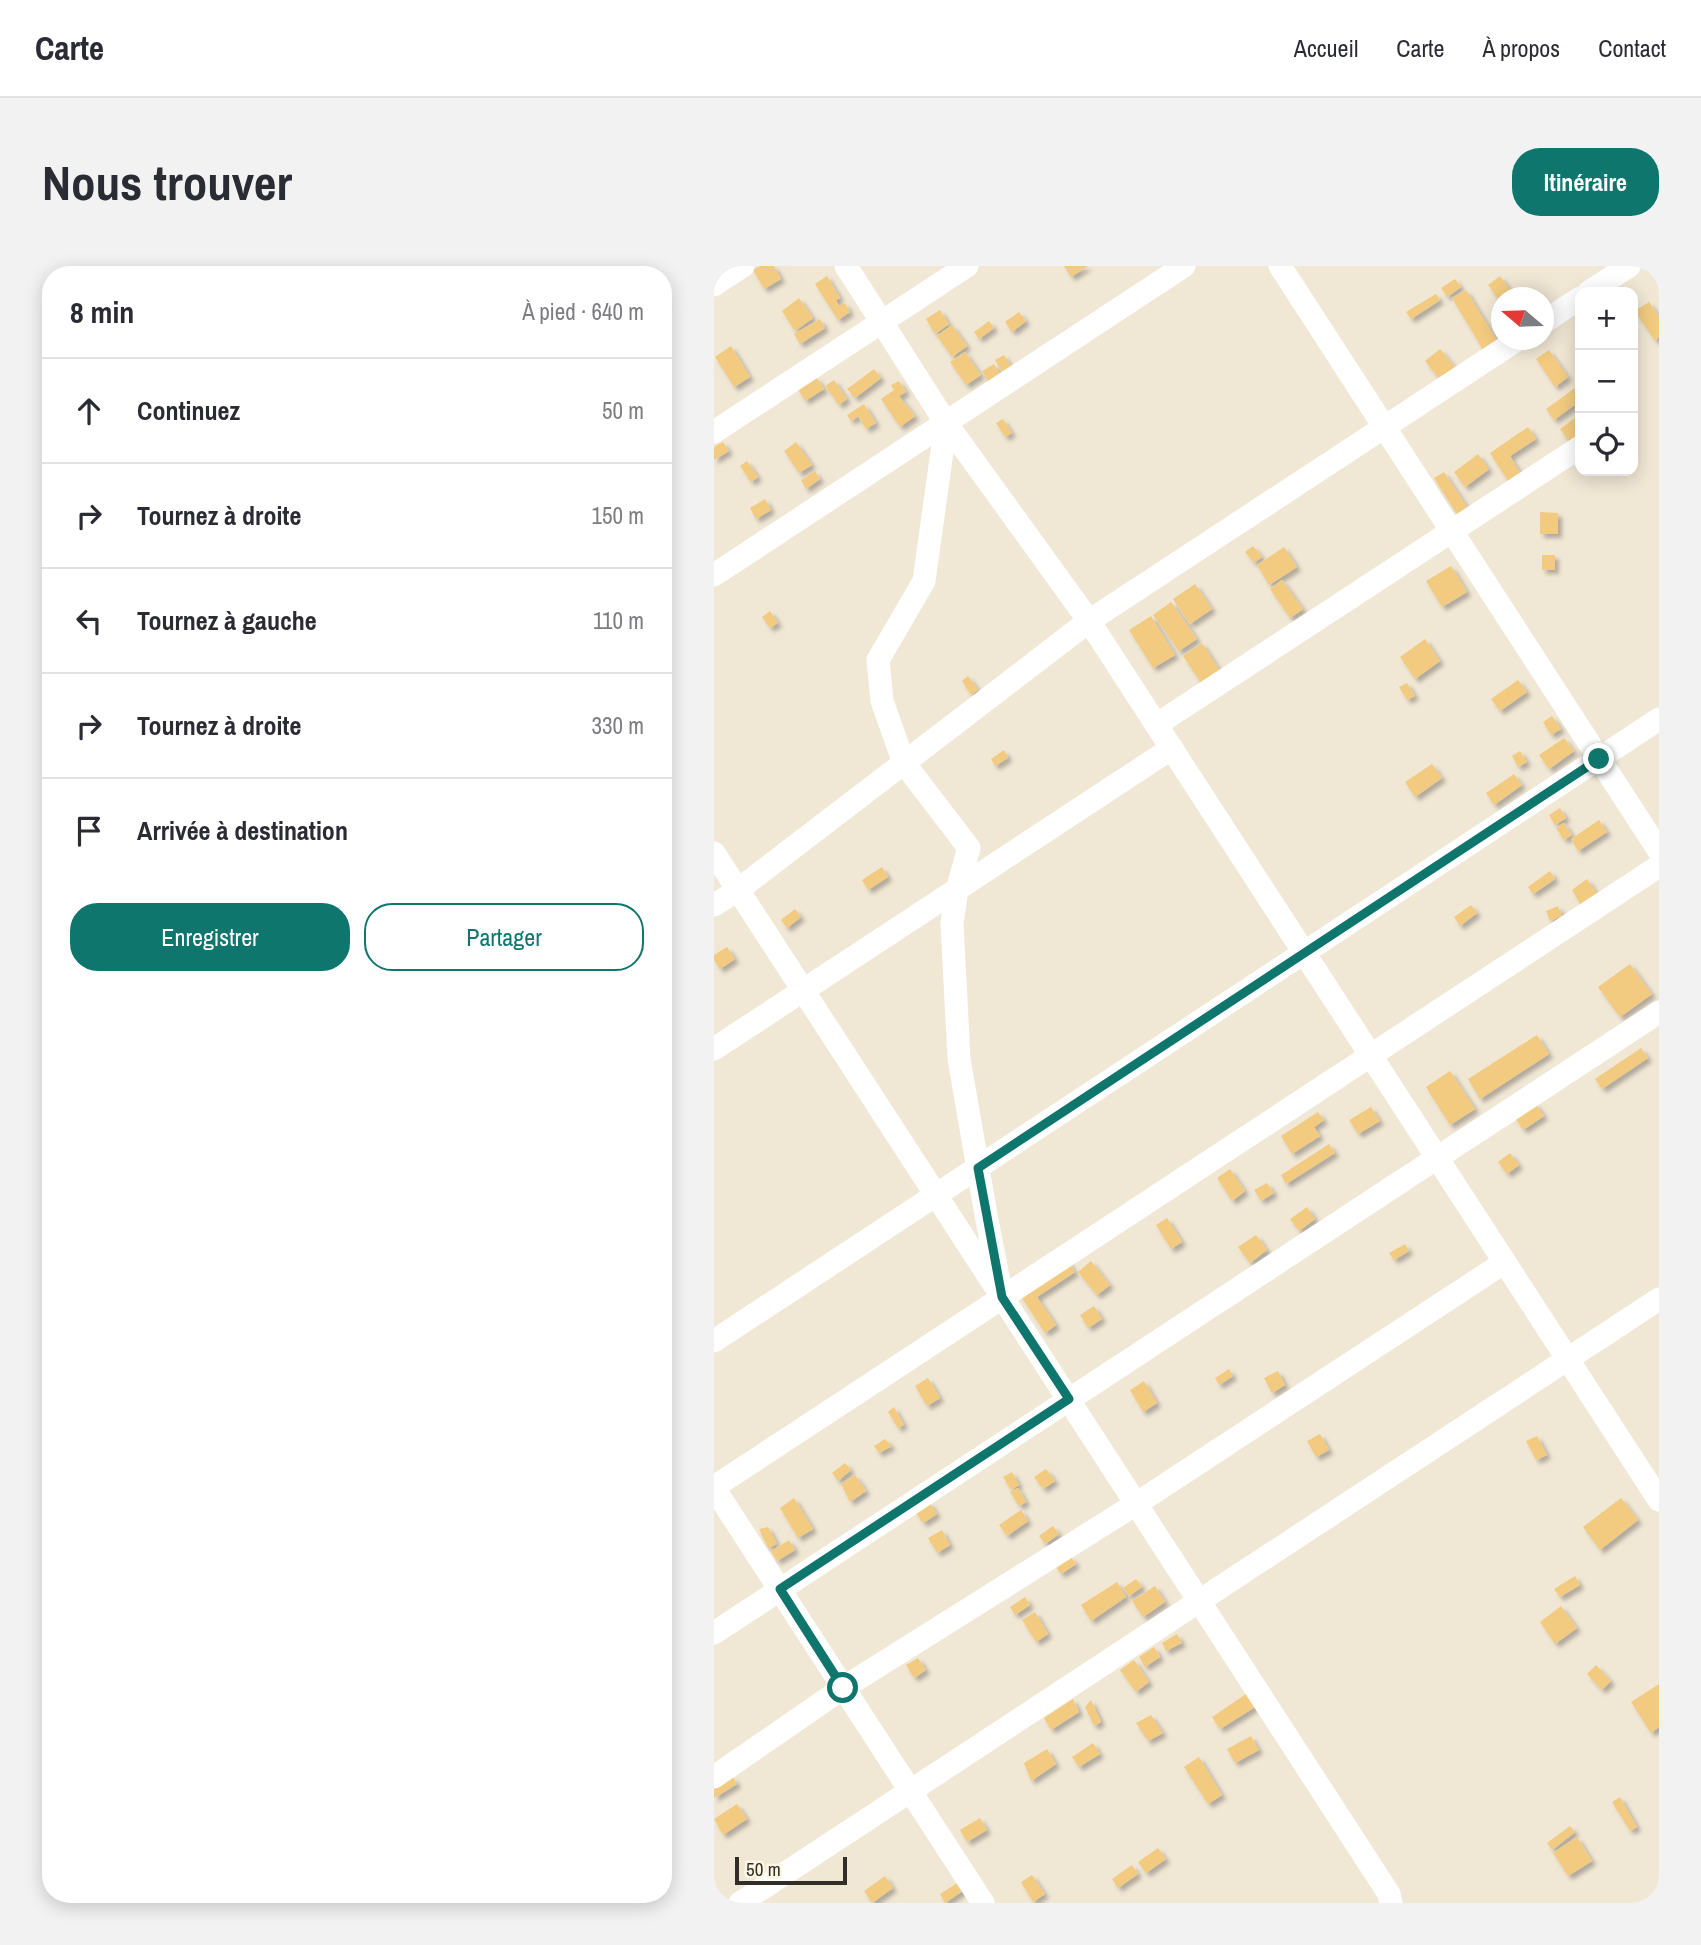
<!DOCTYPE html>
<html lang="fr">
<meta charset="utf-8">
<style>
body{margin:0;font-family:"Archivo Narrow",sans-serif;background:#f2f2f3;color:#2b2b33}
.controls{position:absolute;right:21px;top:21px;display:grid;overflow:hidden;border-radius:14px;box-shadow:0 4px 18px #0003}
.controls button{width:63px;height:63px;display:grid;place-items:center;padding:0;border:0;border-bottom:2px solid #e1e1e2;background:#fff;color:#2b2b33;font:35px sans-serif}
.compass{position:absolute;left:777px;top:21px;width:63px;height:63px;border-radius:50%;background:#fff;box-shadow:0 4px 18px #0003;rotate:289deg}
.scale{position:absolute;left:21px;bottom:18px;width:112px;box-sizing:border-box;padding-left:7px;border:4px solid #312e27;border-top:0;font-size:19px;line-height:24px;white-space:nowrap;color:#312e27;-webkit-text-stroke:5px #fef5e3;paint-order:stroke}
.stop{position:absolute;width:21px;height:21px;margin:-16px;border:5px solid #0f766e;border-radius:50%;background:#fff}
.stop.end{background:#0f766e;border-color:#fff;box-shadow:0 2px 7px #0008}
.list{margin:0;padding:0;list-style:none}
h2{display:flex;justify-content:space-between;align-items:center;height:91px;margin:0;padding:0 28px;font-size:30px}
h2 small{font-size:23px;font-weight:400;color:#7c7c81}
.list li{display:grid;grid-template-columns:46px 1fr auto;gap:21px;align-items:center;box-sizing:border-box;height:105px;padding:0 28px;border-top:2px solid #e1e1e2}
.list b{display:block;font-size:26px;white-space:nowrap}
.list em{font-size:23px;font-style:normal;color:#7c7c81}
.actions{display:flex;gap:14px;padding:21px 28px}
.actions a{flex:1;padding:16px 0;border:2px solid #0f766e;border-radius:28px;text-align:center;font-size:24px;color:#0f766e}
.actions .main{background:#0f766e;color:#fff}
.icon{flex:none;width:38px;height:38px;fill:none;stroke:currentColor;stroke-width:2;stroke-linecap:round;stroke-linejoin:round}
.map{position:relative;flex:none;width:945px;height:1637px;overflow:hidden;border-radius:28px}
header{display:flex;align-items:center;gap:42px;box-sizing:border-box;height:98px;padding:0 35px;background:#fff;border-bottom:2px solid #e1e1e2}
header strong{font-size:33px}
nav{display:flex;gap:38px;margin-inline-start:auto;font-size:24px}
.intro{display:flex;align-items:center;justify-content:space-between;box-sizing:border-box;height:168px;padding:0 42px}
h1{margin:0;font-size:49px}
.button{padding:18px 32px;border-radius:28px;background:#0f766e;color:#fff;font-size:24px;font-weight:700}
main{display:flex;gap:42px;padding:0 42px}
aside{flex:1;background:#fff;border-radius:28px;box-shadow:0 4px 18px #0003}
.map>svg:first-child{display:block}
.building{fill:#f2cb80;filter:url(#shadow)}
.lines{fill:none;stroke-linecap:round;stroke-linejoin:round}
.minor{stroke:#fff;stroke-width:23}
.route{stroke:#0f766e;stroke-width:9}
</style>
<header>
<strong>Carte</strong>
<nav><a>Accueil</a><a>Carte</a><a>À propos</a><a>Contact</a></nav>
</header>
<div class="intro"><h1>Nous trouver</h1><a class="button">Itinéraire</a></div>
<main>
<aside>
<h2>8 min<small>À pied · 640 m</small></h2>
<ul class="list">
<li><svg class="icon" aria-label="ahead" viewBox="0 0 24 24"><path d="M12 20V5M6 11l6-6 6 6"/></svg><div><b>Continuez</b></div><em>50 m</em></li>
<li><svg class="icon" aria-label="right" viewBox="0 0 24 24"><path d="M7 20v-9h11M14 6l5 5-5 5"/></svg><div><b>Tournez à droite</b></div><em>150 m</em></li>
<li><svg class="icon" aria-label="left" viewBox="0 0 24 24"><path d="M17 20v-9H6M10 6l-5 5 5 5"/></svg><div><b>Tournez à gauche</b></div><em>110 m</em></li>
<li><svg class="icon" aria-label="right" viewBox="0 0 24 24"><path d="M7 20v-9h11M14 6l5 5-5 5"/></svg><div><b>Tournez à droite</b></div><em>330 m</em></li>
<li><svg class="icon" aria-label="arrive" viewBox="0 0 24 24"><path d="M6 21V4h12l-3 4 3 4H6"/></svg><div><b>Arrivée à destination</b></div></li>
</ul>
<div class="actions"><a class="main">Enregistrer</a><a>Partager</a></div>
</aside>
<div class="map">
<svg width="945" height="1637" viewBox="0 0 945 1637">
<defs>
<filter id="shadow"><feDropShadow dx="4" dy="4" stdDeviation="2" flood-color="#0004"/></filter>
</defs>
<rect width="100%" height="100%" fill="#f1e7d5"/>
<g class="building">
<polygon points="46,0 60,0 67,13 50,23 39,4"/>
<polygon points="350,0 374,0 357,11"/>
<polygon points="113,10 126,32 122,34 125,40 131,37 136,46 124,54 101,18"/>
<polygon points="786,10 802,32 788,32 788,38 774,19"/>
<polygon points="741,13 747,21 733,31 727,22"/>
<polygon points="752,24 785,78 771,87 738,32"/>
<polygon points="722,28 726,34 697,53 692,46"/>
<polygon points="85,32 99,52 81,65 68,45"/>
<polygon points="935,36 945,51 945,71 941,75 921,45"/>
<polygon points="226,44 235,58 221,68 212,53"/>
<polygon points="305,46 312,55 298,66 291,56"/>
<polygon points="106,53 111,62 86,78 80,68"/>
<polygon points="275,55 280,62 265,73 260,66"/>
<polygon points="238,59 253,80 238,91 223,70"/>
<polygon points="17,80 36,111 20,121 1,91"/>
<polygon points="726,83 743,104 728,116 711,95"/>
<polygon points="835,84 854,111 841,121 822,93"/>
<polygon points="251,86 267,109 252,119 236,96"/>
<polygon points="290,89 299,104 290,109 281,94"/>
<polygon points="280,98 289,113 277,120 268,105"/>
<polygon points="160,103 167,112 141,132 133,123"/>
<polygon points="102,111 110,123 91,135 84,123"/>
<polygon points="120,114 133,133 125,139 111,120"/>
<polygon points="185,115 192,126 185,130 201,150 186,161 167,133 180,124 177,119"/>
<polygon points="861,122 866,129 866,135 840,154 832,143"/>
<polygon points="150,138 162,157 152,163 144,150 137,155 133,149"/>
<polygon points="866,148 866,170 856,177 846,163"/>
<polygon points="289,153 298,167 291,171 282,157"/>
<polygon points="814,161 822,173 796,190 808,210 796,218 776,187"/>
<polygon points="9,176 15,185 0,194 0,181"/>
<polygon points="82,176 98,199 85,207 70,185"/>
<polygon points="764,188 775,203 751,221 740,206"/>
<polygon points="33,195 44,211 37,216 26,200"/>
<polygon points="101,205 106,213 92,223 87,214"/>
<polygon points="730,206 753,241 743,248 720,212"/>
<polygon points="51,233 57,244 42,253 36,242"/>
<polygon points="826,246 844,247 844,268 826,268"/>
<polygon points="539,280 548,291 540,297 531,286"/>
<polygon points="570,281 583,301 555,319 543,299"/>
<rect x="828" y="289" width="13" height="15"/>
<polygon points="737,300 753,326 728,341 712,315"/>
<polygon points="568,314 589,343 576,352 556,323"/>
<polygon points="481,318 498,343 476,358 459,333"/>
<polygon points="457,336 483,373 465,385 439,349"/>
<polygon points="56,345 64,357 56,362 48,351"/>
<polygon points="437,350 461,389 439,402 415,364"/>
<polygon points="711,373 726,395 701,413 686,391"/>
<polygon points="488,377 508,408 489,420 469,390"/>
<polygon points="254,410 264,424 257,429 248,415"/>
<polygon points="804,414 813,426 786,445 777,433"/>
<polygon points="693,417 701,430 693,434 685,421"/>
<polygon points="838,450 847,463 837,469 829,456"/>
<polygon points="850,472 860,485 835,503 825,489"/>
<polygon points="290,484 294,492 281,500 277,493"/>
<polygon points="806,485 813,496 804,501 798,490"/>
<polygon points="718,498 728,512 701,531 691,516"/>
<polygon points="800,508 808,519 780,539 772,527"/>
<polygon points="846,542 852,552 841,559 835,549"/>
<polygon points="885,554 893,566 864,585 857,573"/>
<polygon points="850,557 858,569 850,574 842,562"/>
<polygon points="168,601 174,611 154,624 148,614"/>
<polygon points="836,605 841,613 819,628 814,621"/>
<polygon points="873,613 883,628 867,639 858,624"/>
<polygon points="757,639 763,647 746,660 740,651"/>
<polygon points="844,640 848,650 836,655 832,645"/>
<polygon points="81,643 87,651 73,662 67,654"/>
<polygon points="13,681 21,693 6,703 0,694 0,689"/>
<polygon points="916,698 938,728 906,751 884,721"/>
<polygon points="823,769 835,788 766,833 754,813"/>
<polygon points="927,782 934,792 888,823 881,813"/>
<polygon points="736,805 761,843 736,859 712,821"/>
<polygon points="821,837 830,850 809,864 800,850"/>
<polygon points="657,841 666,855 644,868 635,854"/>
<polygon points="604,846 610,854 600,861 606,870 578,888 567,870"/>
<polygon points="615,878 621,887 572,918 567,909"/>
<polygon points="796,887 805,899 793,908 784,896"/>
<polygon points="516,903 531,925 518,935 503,912"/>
<polygon points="553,917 560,927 547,935 540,924"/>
<polygon points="593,941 601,953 585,965 576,953"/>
<polygon points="453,952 468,976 457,983 442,959"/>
<polygon points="542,969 553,984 536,997 524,981"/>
<polygon points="691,978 695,985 680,994 675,987"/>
<polygon points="353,994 361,1006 323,1031 342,1059 331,1067 305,1027"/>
<polygon points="377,995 396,1019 383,1029 364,1006"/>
<polygon points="380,1040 388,1053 374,1062 366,1049"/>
<polygon points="515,1103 519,1110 505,1119 501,1112"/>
<polygon points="564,1105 571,1119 558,1127 550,1112"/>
<polygon points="214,1112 226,1132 213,1140 201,1120"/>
<polygon points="430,1115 443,1137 429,1146 416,1124"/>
<polygon points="180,1141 190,1159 184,1162 174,1146"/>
<polygon points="606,1168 615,1184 602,1191 593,1175"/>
<polygon points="823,1170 833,1189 822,1194 812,1175"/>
<polygon points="171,1173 178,1180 165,1187 160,1180"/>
<polygon points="131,1197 137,1204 124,1215 118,1207"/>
<polygon points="332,1203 341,1215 329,1223 320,1211"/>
<polygon points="298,1206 305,1219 297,1224 289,1211"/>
<polygon points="141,1209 152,1225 136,1236 127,1218"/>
<polygon points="304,1222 312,1236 305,1240 296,1226"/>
<polygon points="80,1232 99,1263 84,1272 66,1242"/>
<polygon points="907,1232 924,1254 886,1284 869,1261"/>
<polygon points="215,1236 223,1248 209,1257 201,1245"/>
<polygon points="307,1244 314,1255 293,1270 285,1259"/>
<polygon points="339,1260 345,1268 331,1278 325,1270"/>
<polygon points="54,1261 63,1278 54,1282 45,1263"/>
<polygon points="228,1264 236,1279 223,1287 214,1272"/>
<polygon points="75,1274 81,1284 63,1295 57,1285"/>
<polygon points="357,1291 362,1298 347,1308 342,1301"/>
<polygon points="861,1310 866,1319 846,1331 840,1323"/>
<polygon points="422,1313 428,1321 415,1330 409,1322"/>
<polygon points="403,1316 412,1331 377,1355 367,1339"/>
<polygon points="441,1320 451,1336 429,1351 418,1335"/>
<polygon points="311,1331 316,1339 301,1349 296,1341"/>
<polygon points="847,1340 863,1362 841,1378 826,1356"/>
<polygon points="321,1346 334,1368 322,1376 308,1354"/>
<polygon points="463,1368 468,1377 452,1385 448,1377"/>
<polygon points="440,1381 446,1391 431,1401 425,1391"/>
<polygon points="204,1392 212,1404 200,1412 192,1399"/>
<polygon points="420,1394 435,1416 422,1426 406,1404"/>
<polygon points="882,1399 897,1415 888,1424 873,1408"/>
<polygon points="945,1418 945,1461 937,1467 917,1436"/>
<polygon points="532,1428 541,1441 506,1463 498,1451"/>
<polygon points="359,1433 365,1446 337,1464 330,1452"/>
<polygon points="377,1434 387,1456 380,1460 371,1441"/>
<polygon points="437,1449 449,1467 434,1475 422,1457"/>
<polygon points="537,1470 545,1484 521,1497 513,1483"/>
<polygon points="379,1477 386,1488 365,1501 358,1491"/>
<polygon points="333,1483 342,1498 317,1515 310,1497"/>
<polygon points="485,1491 508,1529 494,1538 470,1501"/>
<polygon points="19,1511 23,1518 0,1532 0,1523"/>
<polygon points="906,1531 923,1561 916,1565 898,1536"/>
<polygon points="23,1538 33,1553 9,1569 0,1553"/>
<polygon points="266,1552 273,1564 253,1576 246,1564"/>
<polygon points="856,1560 861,1566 838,1584 833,1577"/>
<polygon points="863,1571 878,1595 854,1610 839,1587"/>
<polygon points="444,1582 452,1593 432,1607 424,1596"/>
<polygon points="418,1599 424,1608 404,1622 398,1613"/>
<polygon points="318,1609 331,1628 319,1636 307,1616"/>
<polygon points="171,1610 179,1622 158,1637 150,1625"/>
<polygon points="248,1614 253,1622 231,1637 226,1628"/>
</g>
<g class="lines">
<g class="minor">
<polyline points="132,0 232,157 210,315 164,394 168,435 190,497 255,582 243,624 238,657 245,793 272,949 288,1031 675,1628 677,1637"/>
<polyline points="566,0 945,585"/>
<polyline points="0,19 29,0"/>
<polyline points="875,26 915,0"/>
<polyline points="830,56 866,32"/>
<polyline points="232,157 375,355 945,1234"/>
<polyline points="0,166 253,0"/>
<polyline points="0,309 470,0"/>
<polyline points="442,459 866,181"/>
<polyline points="0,587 281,1020"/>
<polyline points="0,639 24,624 375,355 803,74"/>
<polyline points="0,783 458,482"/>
<polyline points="0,1075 945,453"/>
<polyline points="0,1221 945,600"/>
<polyline points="0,1222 269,1637"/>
<polyline points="0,1367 945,746"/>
<polyline points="0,1511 129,1422 422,1238 791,996"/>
<polyline points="26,1637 945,1033"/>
</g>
</g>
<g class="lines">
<polyline class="route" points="129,1422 66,1323 355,1133 288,1031 264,902 885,493"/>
</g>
</svg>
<div class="controls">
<button>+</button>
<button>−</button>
<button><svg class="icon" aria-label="locate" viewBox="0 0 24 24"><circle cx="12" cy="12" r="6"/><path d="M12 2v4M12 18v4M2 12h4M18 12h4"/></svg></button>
</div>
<svg class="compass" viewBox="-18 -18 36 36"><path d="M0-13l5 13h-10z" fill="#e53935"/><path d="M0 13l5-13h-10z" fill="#7c7c81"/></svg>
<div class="scale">50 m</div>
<div class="stop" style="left:129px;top:1422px"></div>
<div class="stop end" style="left:885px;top:493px"></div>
</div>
</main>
